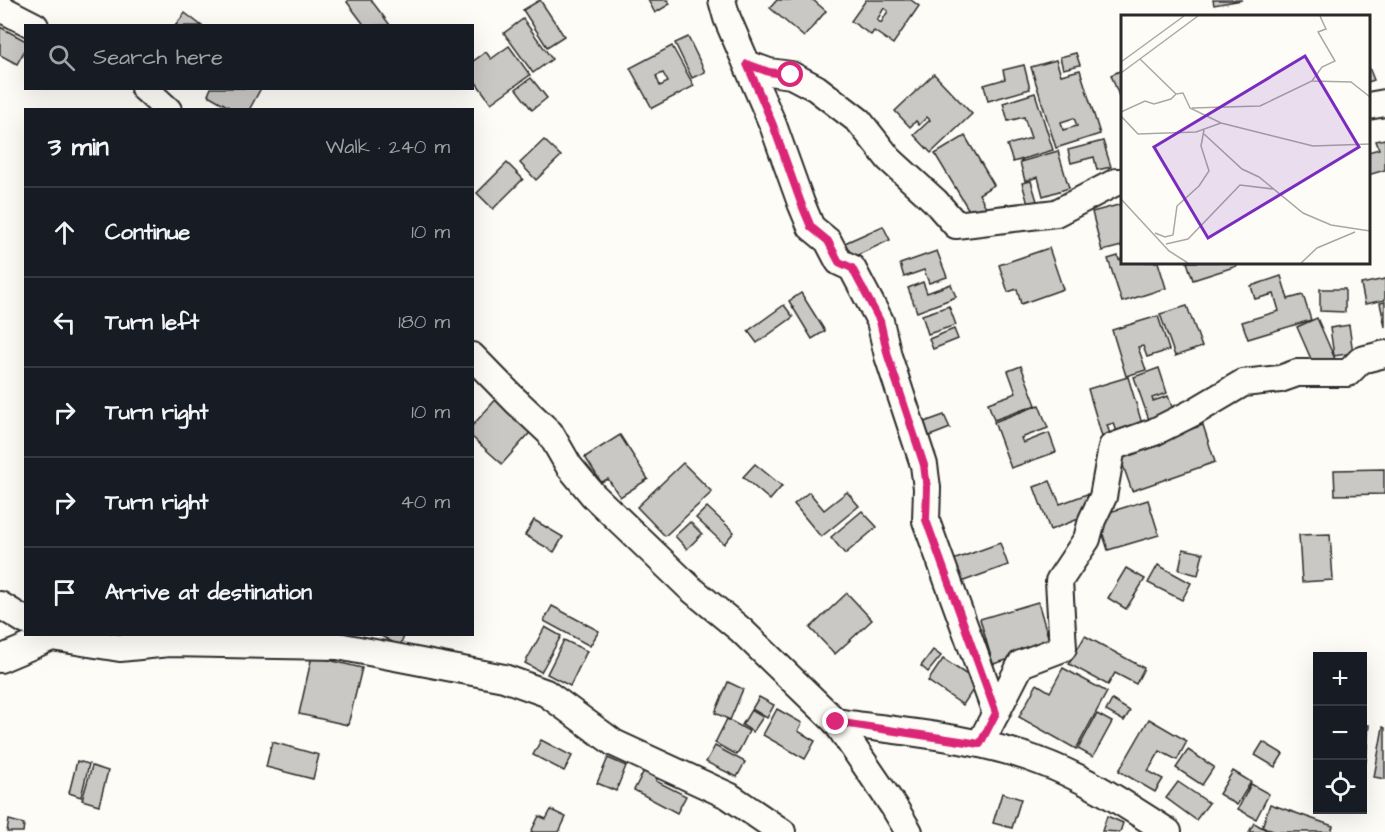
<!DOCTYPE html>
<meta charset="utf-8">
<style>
body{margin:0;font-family:"Architects Daughter",sans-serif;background:#242831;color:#f1f3f6}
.controls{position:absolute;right:18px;bottom:18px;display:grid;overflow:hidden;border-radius:0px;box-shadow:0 6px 24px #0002}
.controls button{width:54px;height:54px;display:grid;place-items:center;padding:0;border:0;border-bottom:2px solid #363941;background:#171b24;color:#f1f3f6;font:30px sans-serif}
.stop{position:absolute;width:18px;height:18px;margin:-14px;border:4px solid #db2777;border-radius:50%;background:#fff}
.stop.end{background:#db2777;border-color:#fff;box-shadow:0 2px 6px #0008}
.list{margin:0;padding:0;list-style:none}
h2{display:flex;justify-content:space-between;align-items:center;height:78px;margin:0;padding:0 24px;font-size:26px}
h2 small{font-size:20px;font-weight:400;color:#9ea1a6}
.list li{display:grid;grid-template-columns:39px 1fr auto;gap:18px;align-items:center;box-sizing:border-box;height:90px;padding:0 24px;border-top:2px solid #363941}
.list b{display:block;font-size:22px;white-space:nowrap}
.list em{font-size:20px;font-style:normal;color:#9ea1a6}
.icon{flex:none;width:33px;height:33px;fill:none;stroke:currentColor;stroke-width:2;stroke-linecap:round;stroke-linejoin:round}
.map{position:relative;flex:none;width:1385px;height:832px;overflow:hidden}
.search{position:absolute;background:#171b24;box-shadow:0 6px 24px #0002;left:24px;top:24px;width:450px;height:66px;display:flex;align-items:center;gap:15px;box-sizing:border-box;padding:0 21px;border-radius:0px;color:#9ea1a6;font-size:22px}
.panel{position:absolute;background:#171b24;box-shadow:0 6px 24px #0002;left:24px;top:108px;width:450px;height:528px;border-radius:0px}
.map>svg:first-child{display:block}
.building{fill:#c9c8c4;stroke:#2b2b2b;stroke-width:1.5;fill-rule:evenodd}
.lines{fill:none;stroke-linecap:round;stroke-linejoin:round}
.minor-casing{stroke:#2b2b2b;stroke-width:30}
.minor{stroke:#fdfcf7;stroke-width:26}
.route{stroke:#db2777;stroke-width:8}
.inset-road{fill:none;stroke:#a9a8a5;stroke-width:1.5}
.view{fill:#7b2cbf;fill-opacity:0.15;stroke:#7b2cbf;stroke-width:3}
.inset-edge{fill:none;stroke:#2b2b2b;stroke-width:3}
</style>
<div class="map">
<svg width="1385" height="832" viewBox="0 0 1385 832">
<rect width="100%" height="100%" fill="#fdfcf7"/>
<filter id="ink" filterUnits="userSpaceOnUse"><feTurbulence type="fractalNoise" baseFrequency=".0167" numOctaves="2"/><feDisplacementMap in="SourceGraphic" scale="12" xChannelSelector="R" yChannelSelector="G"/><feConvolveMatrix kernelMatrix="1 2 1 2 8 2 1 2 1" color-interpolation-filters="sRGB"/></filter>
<g filter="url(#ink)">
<g class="building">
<polygon points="349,0 371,0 390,25 365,26 347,2"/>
<polygon points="540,0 564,36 547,47 523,10"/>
<polygon points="648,0 668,0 670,4 655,13"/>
<polygon points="777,0 813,0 826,11 804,37 770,8"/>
<path d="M 866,0 L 911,0 L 919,6 L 893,44 L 874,31 L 871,35 L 851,21 ZM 884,8 L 888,11 L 881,23 L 877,20 Z"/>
<polygon points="1213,0 1242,0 1214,5"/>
<polygon points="185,13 202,26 175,26"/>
<polygon points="523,19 552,59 533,73 504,33"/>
<polygon points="0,27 26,41 26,48 17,64 0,55"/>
<polygon points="688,37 705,72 692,78 675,43"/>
<polygon points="509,46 530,75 491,103 472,77 472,62 486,52 491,59"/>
<path d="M 672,46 L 694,86 L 652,108 L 630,68 ZM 663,73 L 668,82 L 660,86 L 656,76 Z"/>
<polygon points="1076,53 1080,65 1063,69 1060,57"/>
<path d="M 1056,60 L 1061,75 L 1080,70 L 1100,134 L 1056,148 L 1031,67 ZM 1074,118 L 1077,126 L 1063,130 L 1061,122 Z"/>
<polygon points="1024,65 1030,89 988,101 984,85 1005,79 1003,70"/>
<polygon points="1368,65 1374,80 1368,82"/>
<polygon points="1122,70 1122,104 1111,75"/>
<polygon points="934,74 972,114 931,153 914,135 930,120 927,117 919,125 916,121 910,127 895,111"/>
<polygon points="531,78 547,98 532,110 516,89"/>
<polygon points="211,88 261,88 249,110 234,110 208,95"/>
<polygon points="1035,93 1053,150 1013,162 1007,145 1031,138 1024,117 1008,121 1003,103"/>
<polygon points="965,136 994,185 979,194 987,209 973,217 935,154"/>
<polygon points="1385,139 1385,170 1368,175 1368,152 1379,149 1376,141"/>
<polygon points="544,140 561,156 536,180 520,163"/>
<polygon points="1103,141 1111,167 1097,170 1094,157 1071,163 1068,150"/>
<polygon points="1058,151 1069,188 1043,196 1038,177 1025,181 1020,162"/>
<polygon points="507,163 523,179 493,209 477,193"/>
<polygon points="1031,181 1037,201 1028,204 1022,183"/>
<polygon points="1122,204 1122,246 1102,251 1092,212"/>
<polygon points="883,226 890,240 845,261 838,246"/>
<polygon points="1049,248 1063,289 1021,304 1017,289 1008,292 999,265"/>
<polygon points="937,251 947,277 929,283 924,270 904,277 900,264"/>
<polygon points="1118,256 1119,260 1122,259 1122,262 1158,262 1166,288 1122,302 1108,259"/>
<polygon points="1187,262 1236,262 1237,266 1193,280"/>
<polygon points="1281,276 1288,299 1303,295 1311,320 1248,339 1242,322 1279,311 1274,294 1255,299 1251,286"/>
<polygon points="1385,279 1385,300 1365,304 1361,284"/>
<polygon points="923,282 927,293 951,284 956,297 917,312 908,288"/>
<polygon points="1320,289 1345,289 1345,312 1320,311"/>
<polygon points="801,293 825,331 812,339 789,301"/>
<polygon points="1385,302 1385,327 1380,303"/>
<polygon points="784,305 793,317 757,343 748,331"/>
<polygon points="949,306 956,325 928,334 922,315"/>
<polygon points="1187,306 1202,347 1175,356 1160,314"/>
<polygon points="1158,316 1169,350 1147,357 1143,346 1138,347 1146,370 1126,376 1112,330"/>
<polygon points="1317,318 1335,359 1315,368 1297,327"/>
<polygon points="1349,325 1353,353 1334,356 1330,328"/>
<polygon points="954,329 958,339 933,349 929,339"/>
<polygon points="1021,366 1036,405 994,420 988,403 1016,393 1008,371"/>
<polygon points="1159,368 1167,393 1152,398 1153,401 1168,396 1174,412 1149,420 1134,377"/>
<polygon points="1128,377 1143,427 1118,435 1114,423 1107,425 1111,437 1103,440 1088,389"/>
<polygon points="499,396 535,427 502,464 472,437 472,426"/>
<polygon points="1039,405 1048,428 1021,438 1023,443 1049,433 1056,452 1011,468 994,422"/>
<polygon points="944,415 950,428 922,439 916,425"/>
<polygon points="1203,425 1215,462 1132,491 1119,454"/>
<polygon points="620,435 648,479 620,497 608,479 601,482 585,457"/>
<polygon points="683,463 712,492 665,536 637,507"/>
<polygon points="755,464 782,486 770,500 743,477"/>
<polygon points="1384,469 1384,494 1335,495 1334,470"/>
<polygon points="1050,481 1060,504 1087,494 1094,513 1050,530 1034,487"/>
<polygon points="809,492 824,510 847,492 859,506 821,537 794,504"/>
<polygon points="1148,500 1159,535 1108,550 1097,516"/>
<polygon points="707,507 734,532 724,544 696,518"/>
<polygon points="862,511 877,527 845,554 831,537"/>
<polygon points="534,520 563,537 554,552 525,535"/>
<polygon points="690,522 702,534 687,549 675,536"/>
<polygon points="1330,534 1333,580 1302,582 1299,535"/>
<polygon points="1000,543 1008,565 961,582 953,560"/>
<polygon points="1183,549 1203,553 1198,575 1179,570"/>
<polygon points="1158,565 1191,583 1182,600 1148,583"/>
<polygon points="1126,568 1145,579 1126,609 1108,598"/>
<polygon points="847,593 872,620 835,654 810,628"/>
<polygon points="1038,602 1051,647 993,664 980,619"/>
<polygon points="552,606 599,631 590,646 544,621"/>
<polygon points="545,627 561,636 541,672 525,663"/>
<polygon points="382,634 405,634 400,646 381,636"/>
<polygon points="1085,636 1144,668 1136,684 1115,673 1108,685 1069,664"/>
<polygon points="564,640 587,651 570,686 547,674"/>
<polygon points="933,650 941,656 928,672 921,666"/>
<polygon points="312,656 362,668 348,725 299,714"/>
<polygon points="943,659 978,682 963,705 928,681"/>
<polygon points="1063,668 1107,692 1076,749 1019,717 1037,684 1050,692"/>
<polygon points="728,682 743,689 730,720 715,713"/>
<polygon points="759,697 774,705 767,718 752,709"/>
<polygon points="1112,700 1130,711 1124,721 1106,711"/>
<polygon points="777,709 802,723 798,731 815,741 805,759 763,735"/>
<polygon points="751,710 763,717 753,732 742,725"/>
<polygon points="1097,714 1112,722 1093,757 1078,749"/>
<polygon points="727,719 749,731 737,755 715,743"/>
<polygon points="1149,719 1187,741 1177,760 1160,751 1148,771 1163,779 1155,792 1119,771"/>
<polygon points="1362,725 1369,725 1366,762 1362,762"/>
<polygon points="1383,727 1385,728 1385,779 1374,777"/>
<polygon points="541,740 572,756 564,771 533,755"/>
<polygon points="272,742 319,755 313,779 266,767"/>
<polygon points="1263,742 1283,754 1275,767 1255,755"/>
<polygon points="715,746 745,762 737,777 706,762"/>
<polygon points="1188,750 1214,767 1202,785 1176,768"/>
<polygon points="608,758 626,766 616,791 597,783"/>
<polygon points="77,761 89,764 81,797 69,793"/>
<polygon points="647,765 661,772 656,781 686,796 677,813 634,790"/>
<polygon points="92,766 108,771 99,805 82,800"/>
<polygon points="1233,771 1251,782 1237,805 1219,794"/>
<polygon points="1178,782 1209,803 1196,820 1166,798"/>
<polygon points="1251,784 1269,794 1256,819 1238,809"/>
<polygon points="1002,793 1021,799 1012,828 993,823"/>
<polygon points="1270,804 1333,826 1331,832 1276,832 1262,827"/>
<polygon points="551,810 566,817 559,832 531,832 539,816 546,819"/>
<polygon points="1107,816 1123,823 1120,832 1102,831"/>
<polygon points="9,820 24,824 23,832 7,832"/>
<polygon points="1254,823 1270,832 1249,832"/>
</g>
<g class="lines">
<g class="minor-casing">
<g id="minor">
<polyline points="722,0 727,18 773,125 801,203 811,227 828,241 839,262 852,268 880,321 888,356 924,465 927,488 926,521 996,713"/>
<polyline points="0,8 35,26"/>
<polyline points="747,64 769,72 791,75 816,88 859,121 889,159 935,201 956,225 1056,213 1116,182 1122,182"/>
<polyline points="144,88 168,110"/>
<polyline points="1368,106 1385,103"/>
<polyline points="472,356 516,401 550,433 569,466 593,495 690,588 741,630 836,722 894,807 909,832"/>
<polyline points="0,605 26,621"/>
<polyline points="0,659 52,637 120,648 169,643 338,646 504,678 546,693 614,743 729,796 782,832"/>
<path d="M 836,722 C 903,732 975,737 1039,761 C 1086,778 1126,805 1168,832"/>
<polyline points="980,744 1021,664 1063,648 1059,581 1087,539 1092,520 1103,497 1112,447 1154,432 1194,412 1243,383 1280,379 1297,373 1348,373 1361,360 1385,354"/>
</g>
</g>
<use href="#minor" class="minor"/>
</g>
</g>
<g class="lines" filter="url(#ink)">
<polyline class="route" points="791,75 769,72 747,64 773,125 801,203 811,227 828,241 839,262 852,268 880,321 888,356 924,465 927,488 926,520 996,713 980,744 836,722"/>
</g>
<g transform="translate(1121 15)">
<rect width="249" height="249" fill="#fdfcf7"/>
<path class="inset-road" d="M 19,44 L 55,79 L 62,78 L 69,93 L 100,108 L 192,131 L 249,129M 0,47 L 63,1M 0,58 L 77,1M 191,66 L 230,67 L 249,82M 71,93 L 139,91 L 191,66 L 201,52 L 214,46 L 197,17 L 205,14 L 199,1M 0,97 L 24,86 L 33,89 L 50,84 L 55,79M 0,101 L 17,119 L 75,117 L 100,108M 83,119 L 121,154 L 138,162 L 182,198 L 210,210 L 249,216M 0,149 L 0,175M 0,184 L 48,236 L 67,248M 34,218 L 44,222 L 52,220 L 56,191 L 78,171 L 88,156 L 80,131 L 83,115M 45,229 L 67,224 L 119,170 L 152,174M 180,248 L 196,233 L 234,217"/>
<path class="view" d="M 184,41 L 238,132 L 87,223 L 33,132 Z"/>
<rect width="249" height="249" class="inset-edge"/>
</g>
</svg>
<div class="controls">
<button>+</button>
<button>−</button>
<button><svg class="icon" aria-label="locate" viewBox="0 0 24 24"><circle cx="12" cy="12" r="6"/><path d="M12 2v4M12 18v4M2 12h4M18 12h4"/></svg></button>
</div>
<div class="stop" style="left:791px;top:75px"></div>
<div class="stop end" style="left:836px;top:722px"></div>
<div class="search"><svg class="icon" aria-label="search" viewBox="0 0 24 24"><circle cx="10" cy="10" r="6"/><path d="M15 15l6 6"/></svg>Search here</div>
<section class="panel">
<h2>3 min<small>Walk · 240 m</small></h2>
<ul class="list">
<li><svg class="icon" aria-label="ahead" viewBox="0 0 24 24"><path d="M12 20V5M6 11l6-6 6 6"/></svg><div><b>Continue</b></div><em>10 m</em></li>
<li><svg class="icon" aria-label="left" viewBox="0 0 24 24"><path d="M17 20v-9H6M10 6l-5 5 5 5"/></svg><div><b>Turn left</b></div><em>180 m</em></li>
<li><svg class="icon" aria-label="right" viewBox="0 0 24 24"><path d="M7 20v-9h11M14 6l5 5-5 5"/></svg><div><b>Turn right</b></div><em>10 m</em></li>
<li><svg class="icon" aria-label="right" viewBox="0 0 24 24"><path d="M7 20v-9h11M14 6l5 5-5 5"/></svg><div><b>Turn right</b></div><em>40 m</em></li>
<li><svg class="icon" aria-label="arrive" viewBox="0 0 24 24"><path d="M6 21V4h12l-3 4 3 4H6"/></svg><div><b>Arrive at destination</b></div></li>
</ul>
</section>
</div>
